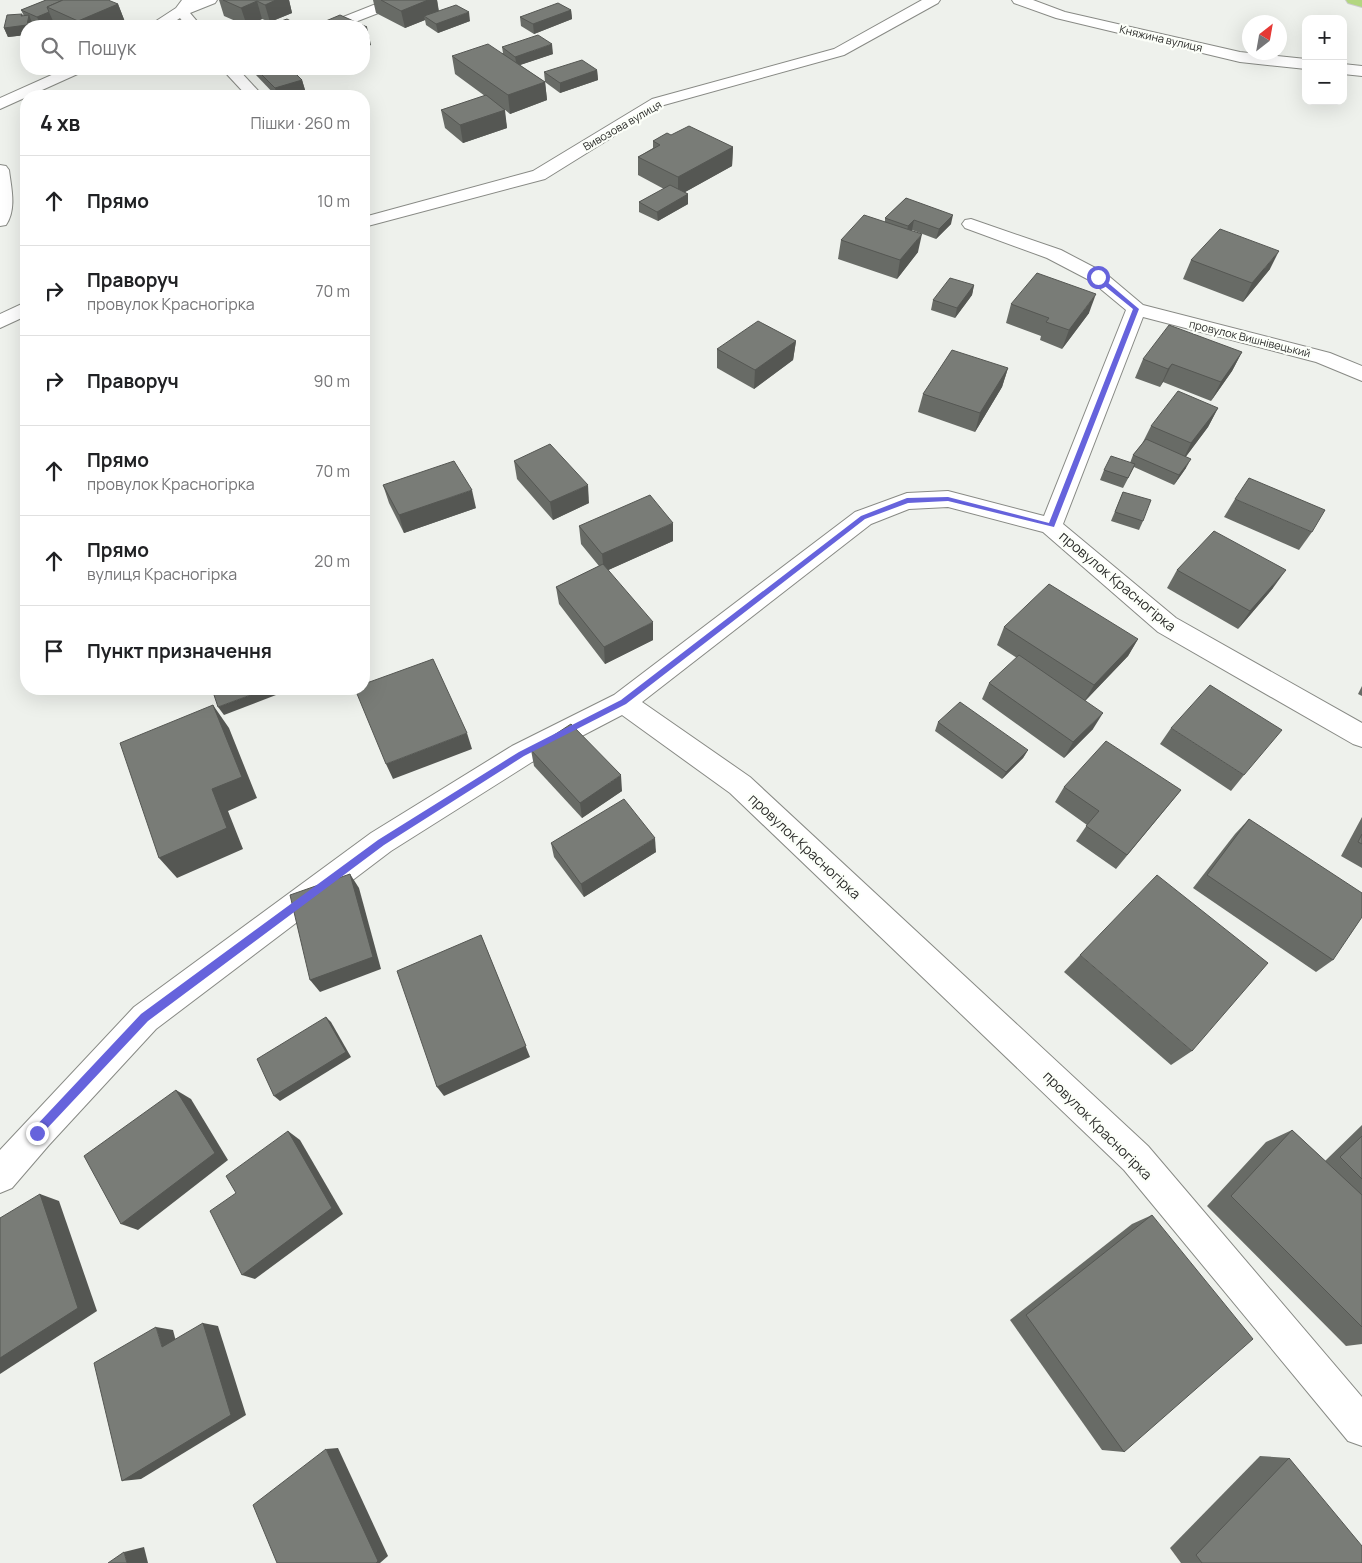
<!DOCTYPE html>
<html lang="uk">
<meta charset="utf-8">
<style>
body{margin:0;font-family:Manrope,sans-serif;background:#f2f2f2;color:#202124}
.controls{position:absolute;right:15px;top:15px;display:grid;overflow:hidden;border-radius:10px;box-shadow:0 5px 20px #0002}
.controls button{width:45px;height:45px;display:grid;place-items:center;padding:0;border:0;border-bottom:1px solid #e0e0e0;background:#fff;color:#202124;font:25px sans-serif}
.compass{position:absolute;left:1242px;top:15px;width:45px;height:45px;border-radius:50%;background:#fff;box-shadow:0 5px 20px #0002;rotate:31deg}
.stop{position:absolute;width:15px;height:15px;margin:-11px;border:4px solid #6663dc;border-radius:50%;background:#fff}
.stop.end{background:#6663dc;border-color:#fff;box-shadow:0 1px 5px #0008}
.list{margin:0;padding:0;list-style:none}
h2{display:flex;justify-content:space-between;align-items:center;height:65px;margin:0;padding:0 20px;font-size:21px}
h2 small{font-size:16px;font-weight:400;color:#757577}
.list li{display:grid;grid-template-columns:32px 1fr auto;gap:15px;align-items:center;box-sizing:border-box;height:90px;padding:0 20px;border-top:1px solid #e0e0e0}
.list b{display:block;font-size:19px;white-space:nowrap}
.list p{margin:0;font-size:16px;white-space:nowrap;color:#757577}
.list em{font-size:16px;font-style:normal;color:#757577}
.icon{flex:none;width:28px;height:28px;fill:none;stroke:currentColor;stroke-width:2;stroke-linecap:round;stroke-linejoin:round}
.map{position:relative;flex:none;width:1362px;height:1563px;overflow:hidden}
.search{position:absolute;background:#fff;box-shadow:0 5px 20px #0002;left:20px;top:20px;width:350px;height:55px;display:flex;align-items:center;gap:12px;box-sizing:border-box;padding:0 18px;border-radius:20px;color:#757577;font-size:19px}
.panel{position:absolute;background:#fff;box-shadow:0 5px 20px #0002;left:20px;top:90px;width:350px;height:605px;border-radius:20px}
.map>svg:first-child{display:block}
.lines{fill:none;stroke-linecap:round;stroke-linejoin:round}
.minor-casing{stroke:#888a85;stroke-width:2}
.major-casing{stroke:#ccc;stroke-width:2}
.minor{fill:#fff;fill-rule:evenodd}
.major{fill:#b3d680;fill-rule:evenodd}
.wall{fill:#686b66}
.shaded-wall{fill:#555753}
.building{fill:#797c77;stroke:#555753}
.route{fill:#6663dc}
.labels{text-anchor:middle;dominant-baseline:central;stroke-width:4.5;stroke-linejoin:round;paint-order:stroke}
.far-street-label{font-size:11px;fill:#2a2b29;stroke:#fcfff9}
.street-label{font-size:14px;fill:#2a2b29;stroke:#fcfff9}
</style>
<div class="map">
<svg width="1362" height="1563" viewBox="0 0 1362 1563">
<rect width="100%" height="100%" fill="#eef1ec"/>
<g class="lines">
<g class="minor-casing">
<g id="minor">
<polygon points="182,0 217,0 215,3 190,13 201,26 186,26 180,18 168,26 151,26 153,23 176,8"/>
<polygon points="386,0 406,0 404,3 345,26 326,26 328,23"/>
<polygon points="922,0 940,0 938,3 844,55 664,105 545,179 364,227 364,217 533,171 652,99 834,49"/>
<polygon points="1012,0 1033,0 1065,12 1240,52 1306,59 1306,69 1240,62 1056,18 1014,3"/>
<polygon points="1343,64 1362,66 1362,76 1343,74"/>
<polygon points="65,69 85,69 82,72 0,109 0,98"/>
<polygon points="222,69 238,69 263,96 247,96"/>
<path d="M 0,165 L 6,166 L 9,170 C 11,187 17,209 6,225 L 0,226 Z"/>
<polygon points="971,219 1061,250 1105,273 1143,305 1330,353 1362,366 1362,381 1316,362 1143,317 1063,524 1176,618 1362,723 1362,747 1353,744 1158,632 1043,532 948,507 909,509 871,524 642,702 750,777 1148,1146 1362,1397 1362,1446 1348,1441 1124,1170 730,793 622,715 532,762 391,851 156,1029 49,1145 12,1188 0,1193 0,1150 134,1007 371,833 512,746 614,695 855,512 907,493 948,491 1044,516 1126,310 1091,281 1047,258 965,228 962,224 965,220"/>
<polygon points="26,302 26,316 0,328 0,314"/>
</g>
</g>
<g class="major-casing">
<polygon id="major" points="1346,0 1362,0 1362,7 1348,3"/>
</g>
<use href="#minor" class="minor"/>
<use href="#major" class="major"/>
</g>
<g class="wall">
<polygon points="46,0 118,4 125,22 116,26 58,26 55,25 53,21 41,26 32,22 33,25 26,26 26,35 8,37 4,28 22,14 23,16 24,16 21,10"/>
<polygon points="219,0 289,0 292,13 270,22 262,19 247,26 224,16"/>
<polygon points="373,0 437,0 439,11 470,21 438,33 426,25 425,20 405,28 376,13"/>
<polygon points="571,10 572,19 534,34 521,26 520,17"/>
<polygon points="502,47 553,54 520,65 545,82 547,100 510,114 504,109 507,128 463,143 445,128 441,110 485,96 455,74 452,56 503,53"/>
<polygon points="254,69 291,69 302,80 305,90 283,96 276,96 256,75"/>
<polygon points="597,70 598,80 560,93 545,82 544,72"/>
<polygon points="671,135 733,147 732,166 685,192 688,194 688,204 658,221 639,212 639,202 664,189 638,175 638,157 653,148 653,141"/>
<polygon points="906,198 951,224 936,239 912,230 911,230 918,252 897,279 838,259 841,240 885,222 885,218"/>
<polygon points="1191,260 1270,269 1243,302 1183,279"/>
<polygon points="974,285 972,295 955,318 931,310 933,300"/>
<polygon points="1011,304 1089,313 1062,349 1040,340 1041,336 1006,323"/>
<polygon points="796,341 793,360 754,389 717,368 717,349"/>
<polygon points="1242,352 1232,371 1211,401 1163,382 1160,387 1135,378 1143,359"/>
<polygon points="1008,368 1002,387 975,432 918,412 923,394"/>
<polygon points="1218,408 1208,427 1186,456 1186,468 1174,485 1134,467 1123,488 1100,480 1104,470 1130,463 1133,455 1142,444 1151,426"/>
<polygon points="514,461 589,503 553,520 517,479"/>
<polygon points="383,485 476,508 404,533 389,503"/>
<polygon points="1123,492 1143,521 1139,530 1111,521"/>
<polygon points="1235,499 1312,532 1299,550 1224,517"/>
<polygon points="579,526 673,541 608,570 653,640 605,664 559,604 556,587 599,566 581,544"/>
<polygon points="1177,570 1273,588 1238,629 1167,588"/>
<polygon points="1004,627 1138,639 1128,656 1085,701 1093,729 1064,758 982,699 989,683 1017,658 997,645"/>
<polygon points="1362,686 1362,696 1358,694"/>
<polygon points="938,722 1028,750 1023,758 1002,779 935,731"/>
<polygon points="1171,728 1244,775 1231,791 1160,744"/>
<polygon points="531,750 622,791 582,818 534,766"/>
<polygon points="1064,787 1181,790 1116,869 1076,841 1087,825 1055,802"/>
<polygon points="1362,817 1362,868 1341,856"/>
<polygon points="1249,819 1333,960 1316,972 1193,888 1235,834"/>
<polygon points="551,843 656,852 584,897 554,857"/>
<polygon points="1080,955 1192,1051 1171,1065 1064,972"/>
<polygon points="1362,1125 1362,1344 1346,1346 1207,1206 1266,1142 1292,1130 1325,1161"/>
<polygon points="1152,1215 1124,1452 1102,1450 1010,1320 1132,1224"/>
<polygon points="1260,1456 1289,1458 1362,1563 1181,1563 1170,1548"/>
</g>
<g class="shaded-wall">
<polygon points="276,0 289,0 292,13 270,22 265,5"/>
<polygon points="428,0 437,0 439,15 424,16 425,20 405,28 401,11"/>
<polygon points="257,1 262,19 247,26 241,8"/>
<polygon points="118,4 125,22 116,26 80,26 78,21"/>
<polygon points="571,10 572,19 534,34 533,24"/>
<polygon points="49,12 53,21 41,26 37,17"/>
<polygon points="469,12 470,21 438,33 436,24"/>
<polygon points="22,14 26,23 29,15 33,25 33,26 26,26 26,35 8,37 4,28 21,16"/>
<polygon points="367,27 371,45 364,48 364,28"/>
<polygon points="552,44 553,54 517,66 515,57"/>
<polygon points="597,70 598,80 560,93 560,83"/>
<polygon points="302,80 305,90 283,96 277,96 275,88"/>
<polygon points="545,82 547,100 510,114 508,95"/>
<polygon points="505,110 507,128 463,143 460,125"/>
<polygon points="733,147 732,166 678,196 678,177"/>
<polygon points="688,194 688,204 658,221 657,212"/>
<polygon points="953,215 951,224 936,239 939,229"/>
<polygon points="914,220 912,230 906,236 908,226"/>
<polygon points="922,234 918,252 897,279 900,260"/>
<polygon points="1279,251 1270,269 1243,302 1252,283"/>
<polygon points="974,285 972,295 955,318 957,308"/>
<polygon points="1096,294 1089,313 1062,349 1069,330"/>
<polygon points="796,341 793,360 754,389 755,370"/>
<polygon points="1242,352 1232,371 1211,401 1221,382"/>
<polygon points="1172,364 1163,382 1160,387 1168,369"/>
<polygon points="1008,368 1002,387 975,432 980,413"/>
<polygon points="1218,408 1208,427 1182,462 1191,443"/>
<polygon points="1191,459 1186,468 1174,485 1179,475"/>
<polygon points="588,485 589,503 553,520 550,502"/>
<polygon points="472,490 476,508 404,533 399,515"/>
<polygon points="673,523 673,541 604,572 602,554"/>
<polygon points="1286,570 1273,588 1238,629 1250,611"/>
<polygon points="653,622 653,640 605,664 604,647"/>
<polygon points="1138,639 1128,656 1084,702 1094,685"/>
<polygon points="267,689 289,689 289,690 224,715 218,707"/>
<polygon points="213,705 229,728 257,798 228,811 243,849 177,878 159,858 212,789"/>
<polygon points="1103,713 1093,729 1064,758 1073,742"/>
<polygon points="467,733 472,749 393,779 386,764"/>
<polygon points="1028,750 1023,758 1002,779 1006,772"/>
<polygon points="621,775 622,791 582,818 580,803"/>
<polygon points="655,838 656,852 584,897 581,884"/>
<polygon points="350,874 359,888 381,969 320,992 310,980"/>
<polygon points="481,935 530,1057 444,1096 437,1087"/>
<polygon points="326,1017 331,1022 351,1057 280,1101 274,1096"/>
<polygon points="176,1090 191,1099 228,1160 138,1230 121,1224"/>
<polygon points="288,1131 300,1140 343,1214 255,1279 242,1275"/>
<polygon points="40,1194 59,1201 97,1311 0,1374 0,1358"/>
<polygon points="203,1323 218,1326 246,1415 141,1479 122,1481"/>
<polygon points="156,1327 173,1330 178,1349 162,1347"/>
<polygon points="338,1448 388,1556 380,1563 376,1563 326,1449"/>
<polygon points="144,1547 148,1563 127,1563 124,1552"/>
</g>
<g class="building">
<polygon points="46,0 63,0 47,7 49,12 37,17 21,10"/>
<polygon points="63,0 108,0 118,4 78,21 47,7"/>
<polygon points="223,0 276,0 265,5 257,1 241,8"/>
<polygon points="381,0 428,0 401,11"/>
<polygon points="558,3 571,10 533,24 520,17"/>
<polygon points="456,5 469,12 436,24 424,16"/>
<polygon points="22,14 21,16 29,15 27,25 4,28 7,15"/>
<polygon points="340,15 367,27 364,28 364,26 314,26"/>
<polygon points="287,19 298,25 295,26 267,26"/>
<polygon points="538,35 552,44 515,57 502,47"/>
<polygon points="488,44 545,82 508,95 452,56"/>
<polygon points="582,60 597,70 560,83 544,72"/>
<polygon points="256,69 291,69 302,80 275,88"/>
<polygon points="486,95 505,110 460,125 441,110"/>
<polygon points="689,126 733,147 678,177 638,157 660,145 653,141 667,133 671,135"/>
<polygon points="23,133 26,133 26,161 25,162"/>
<polygon points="670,185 688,194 657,212 639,202"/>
<polygon points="906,198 953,215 939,229 914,220 908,226 885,218"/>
<polygon points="864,215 922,234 900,260 841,240"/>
<polygon points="1220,229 1279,251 1252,283 1191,260"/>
<polygon points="1037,273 1096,294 1069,330 1046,322 1049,318 1011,304"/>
<polygon points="950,278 974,285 957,308 933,300"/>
<polygon points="758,321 796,341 755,370 717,349"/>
<polygon points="1169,325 1242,352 1221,382 1172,364 1168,369 1143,359"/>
<polygon points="952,350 1008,368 980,413 923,394"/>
<polygon points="1178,391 1218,408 1191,443 1151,426"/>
<polygon points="1146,439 1191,459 1179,475 1133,455"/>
<polygon points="550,444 588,485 550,502 514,461"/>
<polygon points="1111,456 1135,464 1128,478 1104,470"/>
<polygon points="454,461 472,490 399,515 383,485"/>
<polygon points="1249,478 1325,510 1312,532 1235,499"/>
<polygon points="1123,492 1151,500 1143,521 1115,512"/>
<polygon points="650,495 673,523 602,554 579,526"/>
<polygon points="1214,531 1286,570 1250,611 1177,570"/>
<polygon points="603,564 653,622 604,647 556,587"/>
<polygon points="1049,584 1138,639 1094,685 1004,627"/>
<polygon points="1019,655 1103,713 1073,742 989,683"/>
<polygon points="433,659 467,733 386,764 355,689 364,689 364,684"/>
<polygon points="1210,685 1282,730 1244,775 1171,728"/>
<polygon points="212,689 267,689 218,707"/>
<polygon points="960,702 1028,750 1006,772 938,722"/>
<polygon points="213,705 242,777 212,789 227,828 159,858 120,743"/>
<polygon points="571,724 621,775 580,803 531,750"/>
<polygon points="1106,741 1181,790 1127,855 1086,826 1099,811 1064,787"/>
<polygon points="624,799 655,838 581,884 551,843"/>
<polygon points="1249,819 1362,893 1362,917 1333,960 1207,875"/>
<polygon points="1362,834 1362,844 1358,842"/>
<polygon points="350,874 373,957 310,980 290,895"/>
<polygon points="1157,875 1268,963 1192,1051 1080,955"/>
<polygon points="481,935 526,1046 437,1087 397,971"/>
<polygon points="326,1017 346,1052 274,1096 257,1059"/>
<polygon points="176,1090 215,1153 121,1224 84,1156"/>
<polygon points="1292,1130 1362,1195 1362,1327 1231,1196"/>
<polygon points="288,1131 332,1208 242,1275 210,1211 236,1193 226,1176"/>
<polygon points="1362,1136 1362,1179 1340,1157"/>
<polygon points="40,1194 78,1308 0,1358 0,1218"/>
<polygon points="1152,1215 1253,1339 1124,1452 1026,1315"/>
<polygon points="203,1323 231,1415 122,1481 94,1363 156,1327 162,1347"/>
<polygon points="326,1449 378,1561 376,1563 277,1563 253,1505"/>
<polygon points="1289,1458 1362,1546 1362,1563 1202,1563 1196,1555"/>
<polygon points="124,1552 127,1563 108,1563"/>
</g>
<polygon class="route" points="1096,276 1100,276 1139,309 1054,527 948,501 908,503 865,519 626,704 524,756 384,845 148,1021 40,1136 33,1136 33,1129 141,1014 378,840 519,752 621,700 861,516 907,498 948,497 1049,523 1133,309 1096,279"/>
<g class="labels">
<g class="far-street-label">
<text transform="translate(1161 38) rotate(13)">Княжина вулиця</text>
<text transform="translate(622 125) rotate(-30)">Вивозова вулиця</text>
<text transform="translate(1250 338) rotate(14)">провулок Вишнівецький</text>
</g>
<g class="street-label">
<text transform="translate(1118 581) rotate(40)">провулок Красногірка</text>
<text transform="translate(805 846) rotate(43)">провулок Красногірка</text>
<text transform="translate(1098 1125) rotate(45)">провулок Красногірка</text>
</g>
</g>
</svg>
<div class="controls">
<button>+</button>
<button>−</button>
</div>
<svg class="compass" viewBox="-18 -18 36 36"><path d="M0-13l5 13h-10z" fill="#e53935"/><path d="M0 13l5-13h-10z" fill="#757577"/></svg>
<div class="stop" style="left:1098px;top:277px"></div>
<div class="stop end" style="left:37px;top:1133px"></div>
<div class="search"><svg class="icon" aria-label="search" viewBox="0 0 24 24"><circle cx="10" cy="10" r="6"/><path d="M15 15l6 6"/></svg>Пошук</div>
<section class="panel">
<h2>4 хв<small>Пішки · 260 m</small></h2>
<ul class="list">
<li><svg class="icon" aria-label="ahead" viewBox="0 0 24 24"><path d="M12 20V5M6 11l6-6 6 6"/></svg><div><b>Прямо</b></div><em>10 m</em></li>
<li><svg class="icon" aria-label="right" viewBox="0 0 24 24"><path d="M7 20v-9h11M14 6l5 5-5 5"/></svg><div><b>Праворуч</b><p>провулок Красногірка</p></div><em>70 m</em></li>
<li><svg class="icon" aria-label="right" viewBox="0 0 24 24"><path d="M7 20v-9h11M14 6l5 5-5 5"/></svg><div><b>Праворуч</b></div><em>90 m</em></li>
<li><svg class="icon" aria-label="ahead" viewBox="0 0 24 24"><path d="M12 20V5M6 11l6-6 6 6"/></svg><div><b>Прямо</b><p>провулок Красногірка</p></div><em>70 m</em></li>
<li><svg class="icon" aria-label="ahead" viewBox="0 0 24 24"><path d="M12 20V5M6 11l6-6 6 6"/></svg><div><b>Прямо</b><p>вулиця Красногірка</p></div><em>20 m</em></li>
<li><svg class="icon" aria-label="arrive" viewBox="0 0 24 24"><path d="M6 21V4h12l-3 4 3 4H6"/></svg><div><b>Пункт призначення</b></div></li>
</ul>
</section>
</div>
